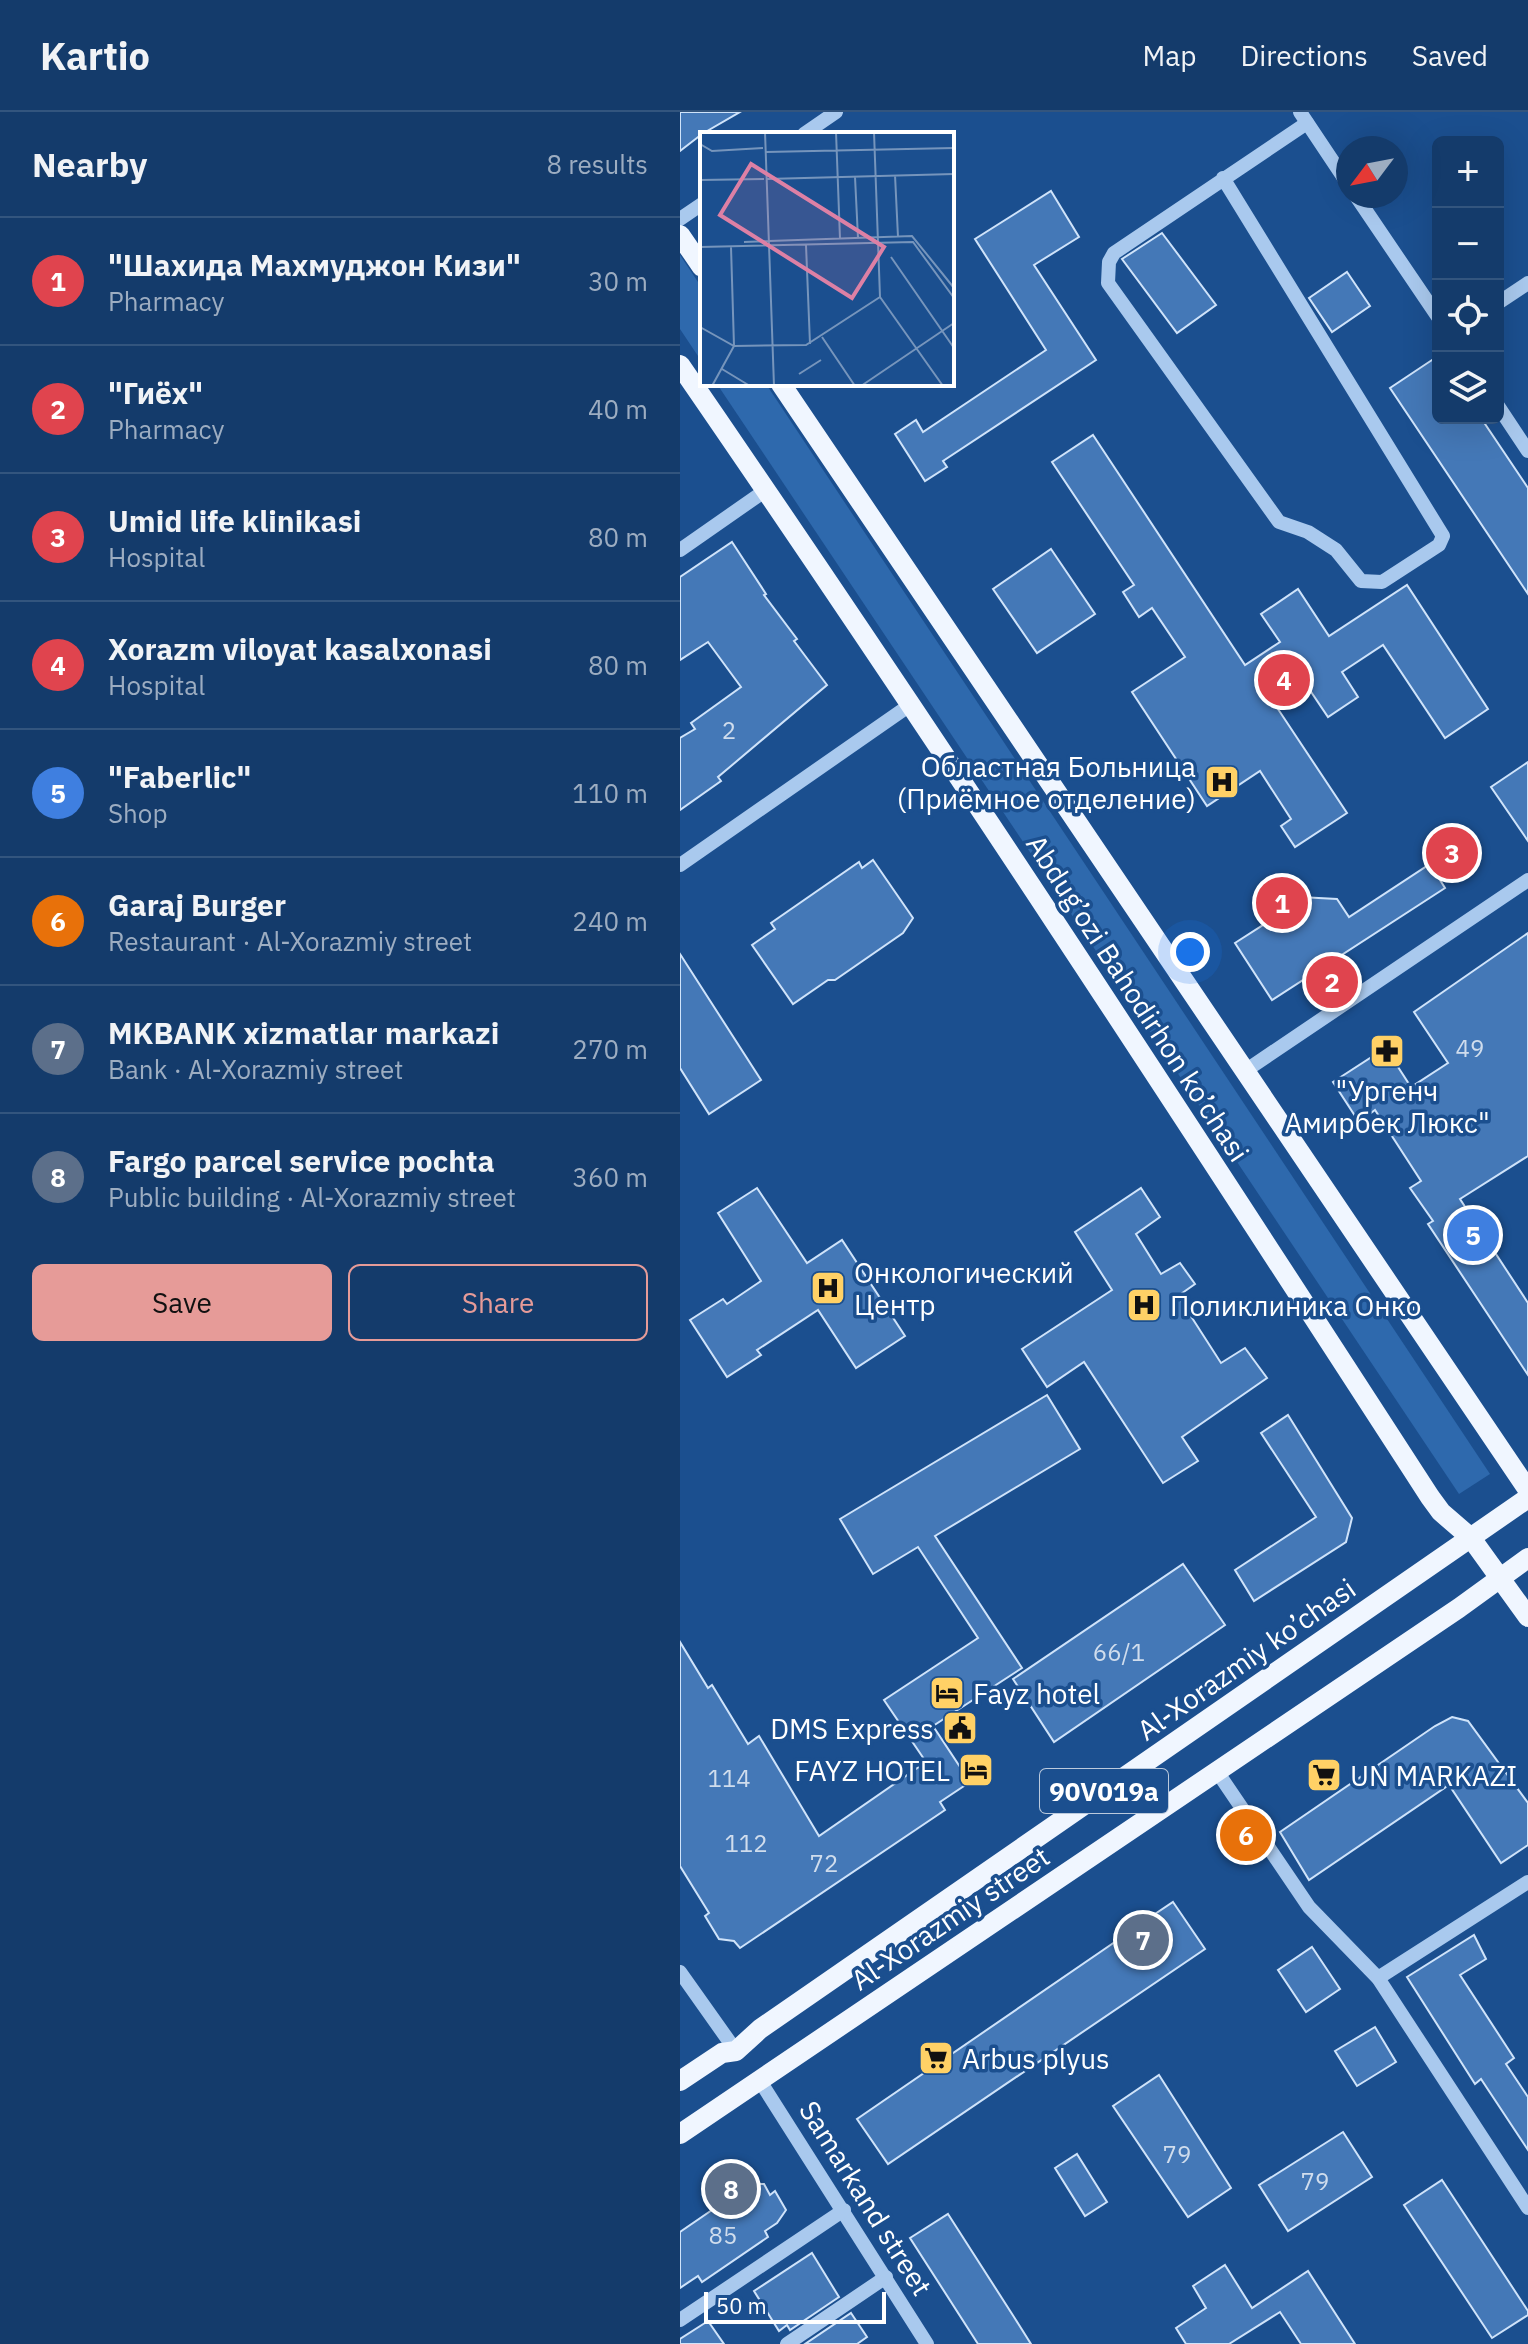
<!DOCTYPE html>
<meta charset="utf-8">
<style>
body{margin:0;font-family:"IBM Plex Sans",sans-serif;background:#1d4271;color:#f1f3f6}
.controls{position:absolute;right:24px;top:24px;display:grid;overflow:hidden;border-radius:12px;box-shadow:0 8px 32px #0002}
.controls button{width:72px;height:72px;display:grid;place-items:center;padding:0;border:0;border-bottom:2px solid #33557e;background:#143b6b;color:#f1f3f6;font:40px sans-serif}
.compass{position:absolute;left:656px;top:24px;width:72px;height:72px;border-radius:50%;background:#143b6b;box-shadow:0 8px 32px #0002;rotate:238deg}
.scale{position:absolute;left:24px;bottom:20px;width:182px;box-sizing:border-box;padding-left:8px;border:4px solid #fff;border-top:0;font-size:22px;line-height:28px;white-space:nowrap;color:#fff;-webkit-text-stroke:6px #1b4f8f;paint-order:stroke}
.you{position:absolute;left:510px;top:840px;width:28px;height:28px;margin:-20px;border:6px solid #fff;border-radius:50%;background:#1a73e8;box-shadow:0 0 0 12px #1a73e833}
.badge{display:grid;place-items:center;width:52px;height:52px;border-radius:50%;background:#e69b98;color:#fff;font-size:26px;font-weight:700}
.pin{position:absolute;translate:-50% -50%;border:4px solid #fff;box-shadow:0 2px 8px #0006}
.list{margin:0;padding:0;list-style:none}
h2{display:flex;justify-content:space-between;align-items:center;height:104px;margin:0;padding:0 32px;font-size:34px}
h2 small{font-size:26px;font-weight:400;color:#9dadc1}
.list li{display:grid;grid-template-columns:52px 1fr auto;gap:24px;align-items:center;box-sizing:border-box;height:128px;padding:0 32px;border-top:2px solid #33557e}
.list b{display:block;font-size:30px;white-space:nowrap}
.list p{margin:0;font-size:26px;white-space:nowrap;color:#9dadc1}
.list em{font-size:26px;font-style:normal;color:#9dadc1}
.actions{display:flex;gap:16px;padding:24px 32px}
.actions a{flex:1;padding:18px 0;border:2px solid #e69b98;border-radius:12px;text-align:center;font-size:28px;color:#e69b98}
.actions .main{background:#e69b98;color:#111}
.icon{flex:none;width:44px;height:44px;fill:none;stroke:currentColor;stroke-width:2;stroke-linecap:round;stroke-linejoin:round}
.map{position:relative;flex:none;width:848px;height:2232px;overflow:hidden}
header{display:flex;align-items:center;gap:48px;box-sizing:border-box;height:112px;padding:0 40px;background:#143b6b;border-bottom:2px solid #33557e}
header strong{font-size:38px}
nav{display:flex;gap:44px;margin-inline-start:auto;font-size:28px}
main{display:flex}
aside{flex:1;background:#143b6b}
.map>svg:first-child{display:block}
.green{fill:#2e69ad}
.building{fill:#4478b7;stroke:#cfe3fa;stroke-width:2}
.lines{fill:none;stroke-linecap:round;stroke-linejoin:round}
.minor{stroke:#a9c9ee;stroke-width:14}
.major{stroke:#f0f6ff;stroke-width:20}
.labels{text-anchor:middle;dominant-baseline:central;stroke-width:7;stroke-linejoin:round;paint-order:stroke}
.number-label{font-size:24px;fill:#d0dded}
.shield{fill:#1b4f8f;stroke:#bbcadd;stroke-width:2}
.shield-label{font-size:26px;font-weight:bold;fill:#fff}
.poi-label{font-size:28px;fill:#fff;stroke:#1b4f8f;text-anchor:start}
.street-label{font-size:28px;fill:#fff;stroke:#1b4f8f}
.inset-road{fill:none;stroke:#7695bc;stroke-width:2}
.view{fill:#dd80a5;fill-opacity:0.15;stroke:#dd80a5;stroke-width:4}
.inset-edge{fill:none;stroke:#fff;stroke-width:4}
</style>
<header>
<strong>Kartio</strong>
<nav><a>Map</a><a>Directions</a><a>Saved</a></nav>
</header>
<main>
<aside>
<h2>Nearby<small>8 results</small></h2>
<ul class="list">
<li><span class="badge" style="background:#e0444e">1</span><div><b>&quot;Шахида Махмуджон Кизи&quot;</b><p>Pharmacy</p></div><em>30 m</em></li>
<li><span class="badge" style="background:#e0444e">2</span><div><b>&quot;Гиёх&quot;</b><p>Pharmacy</p></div><em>40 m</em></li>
<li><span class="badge" style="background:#e0444e">3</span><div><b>Umid life klinikasi</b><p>Hospital</p></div><em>80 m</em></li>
<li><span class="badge" style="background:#e0444e">4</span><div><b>Xorazm viloyat kasalxonasi</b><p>Hospital</p></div><em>80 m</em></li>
<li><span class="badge" style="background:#3f7fe0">5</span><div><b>&quot;Faberlic&quot;</b><p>Shop</p></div><em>110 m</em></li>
<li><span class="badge" style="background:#e8710a">6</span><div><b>Garaj Burger</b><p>Restaurant · Al-Xorazmiy street</p></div><em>240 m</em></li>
<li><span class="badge" style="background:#5c6f8a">7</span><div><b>MKBANK xizmatlar markazi</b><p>Bank · Al-Xorazmiy street</p></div><em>270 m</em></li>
<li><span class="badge" style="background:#5c6f8a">8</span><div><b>Fargo parcel service pochta</b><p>Public building · Al-Xorazmiy street</p></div><em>360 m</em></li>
</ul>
<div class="actions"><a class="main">Save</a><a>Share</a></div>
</aside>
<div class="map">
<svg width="848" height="2232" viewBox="0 0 848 2232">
<rect width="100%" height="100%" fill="#1b4f8f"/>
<g class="green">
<polygon points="0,143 22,176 22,250 0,217"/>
<polygon points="37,272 86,272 810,1362 779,1382"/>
</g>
<g class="building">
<polygon points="0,0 60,0 22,22 0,39"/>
<polygon points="371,79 399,125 354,153 416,248 263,349 267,355 245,369 215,322 236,308 243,320 366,238 295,127"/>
<polygon points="482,121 536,193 497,221 442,147"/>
<polygon points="667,160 690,194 652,220 629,186"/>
<polygon points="758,244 758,306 801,306 848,376 848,482 710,276"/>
<polygon points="413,323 565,553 600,530 581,502 618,477 649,524 727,473 808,597 765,626 703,533 662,560 678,585 648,605 615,556 584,576 667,701 615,735 601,714 611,707 580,659 527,694 452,580 505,545 472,496 459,505 443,480 454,473 372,350"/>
<polygon points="52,430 86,482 84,483 117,527 114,529 147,573 38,665 41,669 0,698 0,626 15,617 11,611 61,575 28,530 0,548 0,465"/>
<polygon points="371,437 415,502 357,541 313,477"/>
<polygon points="848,650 848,729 811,675"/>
<polygon points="193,748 233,806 223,821 155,868 148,868 113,892 72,833 95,817 91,811 179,750 182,756"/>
<polygon points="750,752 765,776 592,888 555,831 594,806 592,803 620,785 657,787 669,805"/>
<polygon points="848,821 848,1044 780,1087 848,1191 848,1263 748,1112 753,1109 730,1076 741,1069 695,998 679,1010 653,970 701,939 704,944 709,941 731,975 768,951 734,900"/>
<polygon points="0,842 81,968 29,1002 0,956"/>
<polygon points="77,1076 127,1151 162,1128 225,1224 176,1256 138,1198 77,1238 81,1243 47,1265 10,1208 43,1187 47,1192 81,1169 38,1101"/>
<polygon points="461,1076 480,1105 456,1122 481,1162 500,1151 515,1172 498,1184 541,1251 565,1236 587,1266 502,1325 518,1349 483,1371 404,1250 367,1275 342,1237 432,1178 395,1120"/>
<polygon points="367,1283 400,1337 255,1424 342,1556 253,1614 290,1670 260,1690 265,1698 60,1836 54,1829 39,1827 25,1804 29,1801 0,1754 0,1530 28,1576 32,1573 68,1632 79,1624 139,1724 246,1650 204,1588 298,1526 238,1435 193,1462 160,1407"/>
<polygon points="608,1303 672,1406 666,1430 574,1489 555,1458 636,1405 581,1321"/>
<polygon points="503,1452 545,1513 374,1630 333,1567"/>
<polygon points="772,1605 788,1609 848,1691 848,1733 821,1751 769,1673 629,1768 600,1720 755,1614"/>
<polygon points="493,1790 525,1837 208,2052 177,2007 445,1823 441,1817 456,1807 460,1812"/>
<polygon points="794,1823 806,1847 780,1863 834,1946 826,1952 848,1985 848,2038 801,1967 795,1972 727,1865"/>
<polygon points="632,1835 660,1877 626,1900 598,1858"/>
<polygon points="695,1915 716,1950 677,1974 655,1939"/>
<polygon points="479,1963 551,2076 508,2105 433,1994"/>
<polygon points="663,2020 692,2065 608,2119 579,2073"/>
<polygon points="397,2042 427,2090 405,2104 375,2056"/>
<polygon points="762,2068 848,2199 848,2203 812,2226 724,2093"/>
<polygon points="70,2072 84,2072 90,2083 95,2079 106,2098 97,2111 85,2119 88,2125 22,2170 18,2164 0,2176 0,2120"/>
<polygon points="268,2102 334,2205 351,2232 298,2232 230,2126"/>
<polygon points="132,2141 159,2185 110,2218 107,2213 99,2219 74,2179"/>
<polygon points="545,2153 572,2196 628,2159 675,2232 621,2232 600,2200 549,2232 506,2232 496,2216 526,2196 513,2174"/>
<polygon points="171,2201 187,2225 177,2232 125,2232"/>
<polygon points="28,2209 44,2232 0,2232 0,2227"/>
</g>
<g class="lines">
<g class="minor">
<polyline points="620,0 668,72"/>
<polyline points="124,22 156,0"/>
<polyline points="543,66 763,424 759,433 702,470 681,469 656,438 628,420 599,410 428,171 429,150 434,141 627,11"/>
<polyline points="676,84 758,205"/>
<polyline points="0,107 22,92"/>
<polyline points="818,191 848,171"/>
<polyline points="818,294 848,339"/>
<polyline points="0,438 86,378"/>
<polyline points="0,753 230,593"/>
<polyline points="565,959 848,768"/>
<polyline points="536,1658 629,1795 698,1866 848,2096"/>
<polyline points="0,1860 56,1939"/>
<polyline points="698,1866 848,1770"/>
<polyline points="80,1969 247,2232"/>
<polyline points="0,2208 164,2098"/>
<polyline points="107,2232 206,2165"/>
</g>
<g class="major">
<polyline points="0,123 22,155"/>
<path d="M 0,253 C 257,626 504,1005 750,1385 L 761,1400 L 791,1426 L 848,1505"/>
<polyline points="101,272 848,1378"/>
<polyline points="0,1969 42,1941 56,1939 80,1917 848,1386"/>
<polyline points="0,2022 779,1496 848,1446"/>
</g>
</g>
<defs>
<g id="hospital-square" transform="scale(1.8)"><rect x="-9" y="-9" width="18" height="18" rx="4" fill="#ffd166" stroke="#1b4f8f"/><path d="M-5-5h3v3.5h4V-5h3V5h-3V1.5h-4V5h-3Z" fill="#111"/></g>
<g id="pharmacy-square" transform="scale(1.8)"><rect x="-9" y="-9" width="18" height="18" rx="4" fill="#ffd166" stroke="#1b4f8f"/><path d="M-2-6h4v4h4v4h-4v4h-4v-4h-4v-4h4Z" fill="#111"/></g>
<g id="hotel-square" transform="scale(1.8)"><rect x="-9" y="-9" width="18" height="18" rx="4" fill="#ffd166" stroke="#1b4f8f"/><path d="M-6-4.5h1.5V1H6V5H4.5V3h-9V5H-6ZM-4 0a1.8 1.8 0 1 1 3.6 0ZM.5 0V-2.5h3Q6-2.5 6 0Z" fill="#111"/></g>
<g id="civic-square" transform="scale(1.8)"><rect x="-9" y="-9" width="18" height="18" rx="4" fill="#ffd166" stroke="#1b4f8f"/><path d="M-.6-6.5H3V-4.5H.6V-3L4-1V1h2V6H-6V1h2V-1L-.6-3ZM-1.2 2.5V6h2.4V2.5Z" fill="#111"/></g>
<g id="supermarket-square" transform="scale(1.8)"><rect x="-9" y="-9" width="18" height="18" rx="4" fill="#ffd166" stroke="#1b4f8f"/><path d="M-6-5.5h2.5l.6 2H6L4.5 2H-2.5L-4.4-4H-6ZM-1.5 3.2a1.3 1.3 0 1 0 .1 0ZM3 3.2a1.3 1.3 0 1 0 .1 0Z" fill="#111"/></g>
</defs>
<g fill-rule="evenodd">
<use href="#hospital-square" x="542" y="670"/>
<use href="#pharmacy-square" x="707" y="939"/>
<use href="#hospital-square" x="148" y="1176"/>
<use href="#hospital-square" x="464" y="1193"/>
<use href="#hotel-square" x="267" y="1581"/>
<use href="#civic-square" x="280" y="1616"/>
<use href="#hotel-square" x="296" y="1658"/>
<use href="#supermarket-square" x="644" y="1663"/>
<use href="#supermarket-square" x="256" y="1946"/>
</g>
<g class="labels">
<g class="number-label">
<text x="49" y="618">2</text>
<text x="790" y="936">49</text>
<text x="439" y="1540">66/1</text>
<text x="49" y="1666">114</text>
<text x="66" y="1731">112</text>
<text x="144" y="1751">72</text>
<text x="497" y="2042">79</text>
<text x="635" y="2069">79</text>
<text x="43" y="2123">85</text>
</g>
<rect class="shield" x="360" y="1657" width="128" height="44" rx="6"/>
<g class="shield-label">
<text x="424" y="1679">90V019a</text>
</g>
<g class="poi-label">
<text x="516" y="654" text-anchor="end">Областная Больница<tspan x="516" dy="32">(Приёмное отделение)</tspan></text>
<text x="707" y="978" text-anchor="middle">"Ургенч<tspan x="707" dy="32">Амирбек Люкс"</tspan></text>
<text x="174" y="1160">Онкологический<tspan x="174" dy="32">Центр</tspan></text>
<text x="490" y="1193">Поликлиника Онко</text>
<text x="293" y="1581">Fayz hotel</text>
<text x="254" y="1616" text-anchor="end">DMS Express</text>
<text x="270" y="1658" text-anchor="end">FAYZ HOTEL</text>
<text x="670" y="1663">UN MARKAZI</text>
<text x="282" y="1946">Arbus plyus</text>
</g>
<g class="street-label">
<text transform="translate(458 886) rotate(57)">Abdug’ozi Bahodirhon ko’chasi</text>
<text transform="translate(566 1547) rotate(-35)">Al-Xorazmiy ko’chasi</text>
<text transform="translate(270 1806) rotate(-34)">Al-Xorazmiy street</text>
<text transform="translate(186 2086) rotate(58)">Samarkand street</text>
</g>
</g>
<g transform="translate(20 20)">
<rect width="254" height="254" fill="#1b4f8f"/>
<path class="inset-road" d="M 65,0 L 74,254M 136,0 L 140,107M 174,0 L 180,165 L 243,254M 0,12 L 12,19 L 63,16M 66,20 L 254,16M 195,43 L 198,105M 155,45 L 158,106M 67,47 L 254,42M 0,48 L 64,47M 44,110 L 212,104 L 254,156M 106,113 L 110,212M 0,115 L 213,110 L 254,166M 191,125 L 254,216M 0,195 L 34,214 L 106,213 L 180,165M 122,205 L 155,254M 22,237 L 50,254M 99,242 L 121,228M 12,254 L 34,214 L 31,115M 161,254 L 254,191"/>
<path class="view" d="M 51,32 L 184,115 L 152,166 L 20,83 Z"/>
<rect width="254" height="254" class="inset-edge"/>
</g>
</svg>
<div class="controls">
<button>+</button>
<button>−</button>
<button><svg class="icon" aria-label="locate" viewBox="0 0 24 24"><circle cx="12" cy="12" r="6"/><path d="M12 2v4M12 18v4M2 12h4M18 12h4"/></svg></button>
<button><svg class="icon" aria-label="layers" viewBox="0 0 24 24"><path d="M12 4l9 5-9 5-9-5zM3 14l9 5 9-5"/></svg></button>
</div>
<svg class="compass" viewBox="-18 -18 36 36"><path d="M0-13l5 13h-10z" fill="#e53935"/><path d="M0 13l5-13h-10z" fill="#9dadc1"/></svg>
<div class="scale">50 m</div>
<div class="you"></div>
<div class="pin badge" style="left:602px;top:791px;background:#e0444e">1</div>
<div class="pin badge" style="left:652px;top:870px;background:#e0444e">2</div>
<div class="pin badge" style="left:772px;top:741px;background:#e0444e">3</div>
<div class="pin badge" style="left:604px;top:568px;background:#e0444e">4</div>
<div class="pin badge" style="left:793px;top:1123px;background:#3f7fe0">5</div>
<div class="pin badge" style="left:566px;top:1723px;background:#e8710a">6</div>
<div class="pin badge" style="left:463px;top:1828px;background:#5c6f8a">7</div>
<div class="pin badge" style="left:51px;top:2077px;background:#5c6f8a">8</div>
</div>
</main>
